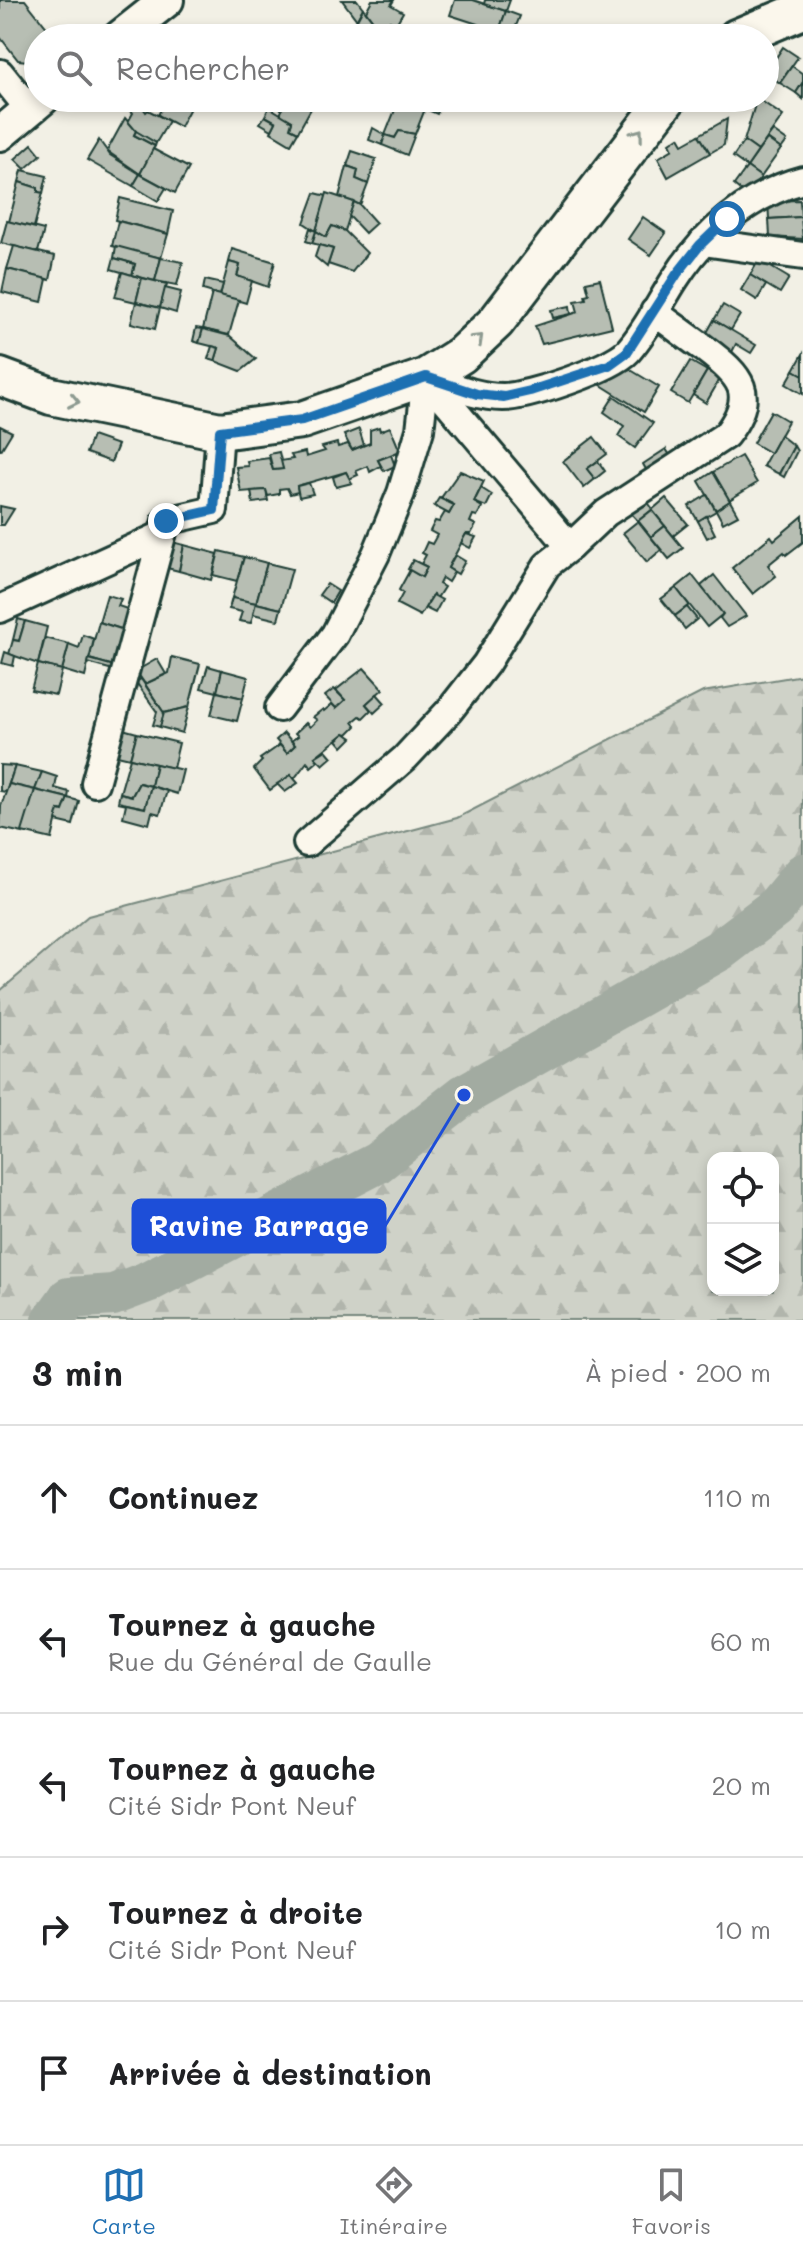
<!DOCTYPE html>
<html lang="fr">
<meta charset="utf-8">
<style>
body{margin:0;font-family:Mali,sans-serif;background:#f6f6f6;color:#202124}
.controls{position:absolute;right:24px;bottom:24px;display:grid;overflow:hidden;border-radius:16px;box-shadow:0 4px 12px #0003}
.controls button{width:72px;height:72px;display:grid;place-items:center;padding:0;border:0;border-bottom:2px solid #e0e0e0;background:#fff;color:#202124;font:40px sans-serif}
.stop{position:absolute;width:24px;height:24px;margin:-18px;border:6px solid #1f6fb2;border-radius:50%;background:#fff}
.stop.end{background:#1f6fb2;border-color:#fff;box-shadow:0 2px 8px #0008}
.list{margin:0;padding:0;list-style:none}
h2{display:flex;justify-content:space-between;align-items:center;height:104px;margin:0;padding:0 32px;font-size:34px}
h2 small{font-size:26px;font-weight:400;color:#757577}
.list li{display:grid;grid-template-columns:52px 1fr auto;gap:24px;align-items:center;box-sizing:border-box;height:144px;padding:0 32px;border-top:2px solid #e0e0e0}
.list b{display:block;font-size:30px;white-space:nowrap}
.list p{margin:0;font-size:26px;white-space:nowrap;color:#757577}
.list em{font-size:26px;font-style:normal;color:#757577}
.icon{flex:none;width:44px;height:44px;fill:none;stroke:currentColor;stroke-width:2;stroke-linecap:round;stroke-linejoin:round}
.map{position:relative;flex:none;width:803px;height:1320px;overflow:hidden}
.search{position:absolute;background:#fff;box-shadow:0 4px 12px #0003;left:24px;right:24px;top:24px;height:88px;display:flex;align-items:center;gap:20px;box-sizing:border-box;padding:0 28px;border-radius:44px;color:#757577;font-size:30px}
.sheet{height:824px;background:#fff}
nav{display:flex;justify-content:space-around;align-items:center;box-sizing:border-box;height:112px;border-top:2px solid #e0e0e0;background:#fff;font-size:22px;color:#757577}
nav a{display:grid;justify-items:center;gap:4px}
nav .on{color:#1f6fb2}
.map>svg:first-child{display:block}
.forest{fill:url(#forest-firs);stroke:#77887e;stroke-width:2;fill-rule:evenodd}
.lines{fill:none;stroke-linecap:round;stroke-linejoin:round}
.river{stroke:#a2aba1;stroke-width:42}
.building{fill:#b7beb3;stroke:#1f3d34;stroke-width:2}
.minor-casing{stroke:#1f3d34;stroke-width:32}
.tertiary-casing{stroke:#1f3d34;stroke-width:38}
.secondary-casing{stroke:#1f3d34;stroke-width:42}
.minor{stroke:#fbf7ec;stroke-width:26}
.tertiary{stroke:#fbf7ec;stroke-width:32}
.secondary{stroke:#fbf7ec;stroke-width:36}
.oneway{stroke:#8d9a90}
.route{stroke:#1f6fb2;stroke-width:10}
.leader{fill:none;stroke:#1d4ed8;stroke-width:3}
.callout-dot{fill:#1d4ed8;stroke:#fbf7ec;stroke-width:3}
.callout{fill:#1d4ed8;stroke:#1d4ed8;stroke-width:3}
.callout-label{font-size:28px;text-anchor:middle;font-weight:bold;fill:#fff}
</style>
<div class="map">
<svg width="803" height="1320" viewBox="0 0 803 1320">
<defs>
<pattern id="forest-firs" width="22" height="20" patternUnits="userSpaceOnUse" patternTransform="scale(2)"><rect width="22" height="20" fill="#cfd2c8"/><path d="M5 1l3.5 6h-7zM16 11l3.5 6h-7z" fill="#b1b5ac"/></pattern>
</defs>
<rect width="100%" height="100%" fill="#f2f0e5"/>
<filter id="ink" filterUnits="userSpaceOnUse"><feTurbulence type="fractalNoise" baseFrequency=".0125" numOctaves="2"/><feDisplacementMap in="SourceGraphic" scale="16" xChannelSelector="R" yChannelSelector="G"/><feConvolveMatrix kernelMatrix="1 2 1 2 8 2 1 2 1" color-interpolation-filters="sRGB"/></filter>
<g filter="url(#ink)">
<path class="forest" d="M 803,675 L 803,1320 L 0,1320 L 0,991 L 88,916 L 457,818 L 703,692 ZM 713,1158 L 773,1158 L 773,1290 L 713,1290 Z"/>
<g class="lines">
<polyline class="river" points="53,1320 69,1298 113,1295 147,1282 377,1163 464,1095 720,950 775,908 803,874"/>
</g>
<g class="building">
<polygon points="0,0 25,0 55,38 38,38 38,53 28,61 18,60 0,37"/>
<polygon points="342,0 357,0 363,8 357,20"/>
<polygon points="372,0 394,0 391,5 403,12 396,24 389,21 385,28 373,21 366,11"/>
<polygon points="455,0 473,0 506,11 499,31 450,15"/>
<polygon points="485,0 510,0 506,11 484,4"/>
<polygon points="363,8 373,21 385,28 389,21 396,24 389,38 348,36"/>
<polygon points="506,11 520,16 512,36 499,31"/>
<polygon points="783,47 798,57 780,83 766,73"/>
<polygon points="792,66 803,74 803,82 796,93 780,83"/>
<polygon points="803,82 803,99 796,93"/>
<polygon points="122,98 136,98 146,112 148,110 169,121 156,143 135,131 128,122 133,113 120,100"/>
<polygon points="167,98 174,98 191,106 180,127 158,115"/>
<polygon points="174,98 195,98 191,106"/>
<polygon points="272,98 301,98 313,105 298,132 290,128 292,121 280,115 282,110"/>
<polygon points="400,98 444,98 437,114"/>
<polygon points="757,98 783,116 758,151 744,141"/>
<polygon points="399,100 425,109 415,134 399,131 395,138 385,135"/>
<polygon points="269,107 292,121 290,128 298,132 291,144 271,132 276,122 265,116"/>
<polygon points="265,116 276,122 272,130 260,123"/>
<polygon points="125,118 136,131 134,135 155,146 140,174 107,151"/>
<polygon points="727,119 724,145 710,153 699,135"/>
<polygon points="373,128 385,135 382,145 369,140"/>
<polygon points="136,131 156,143 155,146 134,135"/>
<polygon points="399,131 415,134 407,155 382,145 385,135 395,138"/>
<polygon points="773,131 787,141 781,149 767,139"/>
<polygon points="699,135 710,153 668,177 658,158 673,149 670,143 679,137 683,144"/>
<polygon points="767,139 781,149 761,177 747,167"/>
<polygon points="99,140 110,155 140,174 133,186 87,160"/>
<polygon points="744,141 758,151 747,167 733,157"/>
<polygon points="32,144 41,155 25,169 15,159"/>
<polygon points="153,149 189,168 175,193 140,174"/>
<polygon points="352,151 376,159 368,184 356,179 358,170 347,166"/>
<polygon points="347,166 358,170 356,179 368,184 360,205 339,197"/>
<polygon points="747,167 761,177 752,190 745,194 734,185"/>
<polygon points="22,170 47,176 43,193 38,192 38,188 19,182"/>
<polygon points="140,174 166,188 158,201 133,186"/>
<polygon points="19,182 38,188 38,192 43,193 34,227 9,222"/>
<polygon points="315,193 327,196 316,231 304,223"/>
<polygon points="327,193 354,202 345,231 332,226 326,237 316,231"/>
<polygon points="120,198 173,211 168,234 115,220"/>
<polygon points="800,200 801,217 769,219 768,201"/>
<polygon points="354,202 360,205 376,223 365,233 349,216"/>
<polygon points="643,217 666,233 651,255 628,239"/>
<polygon points="801,217 803,239 770,237 769,219"/>
<polygon points="7,221 44,230 38,252 1,243"/>
<polygon points="118,221 168,234 161,258 112,246"/>
<polygon points="332,226 345,231 367,253 352,272 328,264 333,249 312,243 316,231 326,237"/>
<polygon points="310,228 316,231 312,243 306,241"/>
<polygon points="319,245 333,249 327,267 315,257"/>
<polygon points="14,246 55,256 50,280 7,269"/>
<polygon points="116,246 161,258 155,281 132,275 135,264 114,258"/>
<polygon points="232,249 275,262 268,287 237,276 240,265 229,262"/>
<polygon points="114,258 135,264 132,275 111,269"/>
<polygon points="161,258 183,262 177,285 155,281"/>
<polygon points="759,260 789,278 780,293 750,275"/>
<polygon points="229,262 240,265 237,276 252,281 246,303 220,295"/>
<polygon points="7,269 47,279 42,302 2,292"/>
<polygon points="122,272 142,278 136,302 115,297"/>
<polygon points="750,275 766,285 757,300 741,290"/>
<polygon points="142,278 167,284 160,308 136,302"/>
<polygon points="600,279 612,327 542,344 535,326 578,312 575,301 586,299 585,295 589,294 586,282"/>
<polygon points="205,280 223,284 220,295 203,290"/>
<polygon points="165,288 181,292 176,313 160,308"/>
<polygon points="212,293 239,300 229,335 203,329"/>
<polygon points="136,302 160,308 155,329 131,323"/>
<polygon points="723,305 740,315 731,330 714,320"/>
<polygon points="570,306 571,314 553,318 551,310"/>
<polygon points="714,320 756,345 751,353 736,344 732,352 705,336"/>
<polygon points="196,328 203,329 199,343 193,341"/>
<polygon points="203,329 230,336 256,359 241,371 215,361 219,348 199,343"/>
<polygon points="212,346 219,348 215,361 208,359"/>
<polygon points="803,354 803,375 794,370"/>
<polygon points="616,361 659,387 644,412 601,385"/>
<polygon points="690,361 707,371 688,403 671,393"/>
<polygon points="794,370 803,375 803,394 786,384"/>
<polygon points="707,371 720,379 706,403 693,395"/>
<polygon points="614,396 653,423 635,448 618,436 624,426 604,412"/>
<polygon points="771,411 788,421 770,453 753,443"/>
<polygon points="0,426 12,432 1,450 0,450"/>
<polygon points="379,427 380,431 390,427 400,451 378,460 381,466 370,472 368,466 356,471 358,475 349,479 346,472 297,486 298,492 290,494 287,488 279,489 279,494 268,496 266,490 241,492 236,467 248,466 247,461 269,458 273,470 283,469 280,461 293,459 291,455 305,452 306,457 325,451 322,447 337,443 338,447 348,444 352,450 370,443 370,430"/>
<polygon points="359,429 364,445 352,450 344,435"/>
<polygon points="780,435 794,446 779,474 763,466"/>
<polygon points="92,436 118,445 111,462 86,453"/>
<polygon points="594,437 607,454 587,469 595,479 584,488 563,461"/>
<polygon points="794,446 797,451 784,477 779,474"/>
<polygon points="666,449 673,460 649,475 643,464"/>
<polygon points="279,452 283,469 273,470 269,454"/>
<polygon points="391,455 395,466 384,471 378,460"/>
<polygon points="741,456 757,483 729,500 713,472"/>
<polygon points="598,461 605,471 595,479 587,469"/>
<polygon points="460,471 484,481 474,502 482,507 477,516 473,515 470,522 476,525 471,534 466,534 448,568 454,572 448,582 442,578 439,584 444,587 437,598 433,595 420,616 397,604 403,593 399,590 410,570 422,577 427,567 421,564 426,555 422,553 427,542 432,544 437,535 430,531 435,521 439,522 445,512 449,514 454,505 441,498"/>
<polygon points="346,472 352,483 336,487 333,477"/>
<polygon points="713,472 730,501 716,510 699,481"/>
<polygon points="309,483 313,494 299,497 297,486"/>
<polygon points="481,488 492,495 486,507 474,502"/>
<polygon points="266,490 268,501 253,503 251,491"/>
<polygon points="642,495 653,509 638,521 626,508"/>
<polygon points="707,495 716,511 698,521 689,506"/>
<polygon points="439,498 454,505 449,514 434,506"/>
<polygon points="666,498 688,524 673,536 652,510"/>
<polygon points="730,501 738,515 723,523 716,510"/>
<polygon points="0,506 14,509 4,525 0,525"/>
<polygon points="652,510 665,526 651,537 638,521"/>
<polygon points="706,516 715,534 707,538 698,521"/>
<polygon points="803,516 803,542 786,555 784,552 768,565 776,576 753,594 732,568 771,536 774,540"/>
<polygon points="638,521 661,550 647,562 623,533"/>
<polygon points="665,526 683,548 669,559 651,537"/>
<polygon points="466,534 476,537 470,548 461,543"/>
<polygon points="173,542 184,545 179,571 167,568"/>
<polygon points="184,545 218,554 211,580 179,571"/>
<polygon points="219,551 244,557 237,581 213,575"/>
<polygon points="455,555 465,561 458,574 448,568"/>
<polygon points="244,557 267,563 256,603 232,598"/>
<polygon points="413,560 427,567 422,577 408,569"/>
<polygon points="267,563 292,569 281,609 256,603"/>
<polygon points="692,575 723,614 707,627 676,588"/>
<polygon points="714,575 746,616 727,627 720,618 723,614 701,586"/>
<polygon points="327,584 338,591 331,603 319,595"/>
<polygon points="676,588 689,605 675,616 661,599"/>
<polygon points="107,595 121,599 118,606 130,610 124,630 99,622"/>
<polygon points="433,595 442,600 435,613 425,608"/>
<polygon points="232,598 256,603 251,623 239,621 242,612 229,609"/>
<polygon points="256,603 281,609 278,620 253,614"/>
<polygon points="687,607 697,619 685,629 675,616"/>
<polygon points="18,619 25,621 19,641 13,640"/>
<polygon points="25,621 47,627 38,664 9,654 13,640 19,641"/>
<polygon points="99,622 124,630 114,666 89,659"/>
<polygon points="83,635 94,639 85,677 62,670 69,644 79,648"/>
<polygon points="45,638 69,644 62,670 38,664"/>
<polygon points="5,652 15,656 13,666 2,663"/>
<polygon points="172,657 200,664 189,707 164,713 145,684 169,673"/>
<polygon points="89,659 114,666 113,670 88,663"/>
<polygon points="157,659 166,674 145,684 136,671"/>
<polygon points="38,664 62,670 56,695 31,690"/>
<polygon points="208,666 222,670 217,692 201,688"/>
<polygon points="364,668 383,689 366,704 371,710 363,718 360,716 353,722 356,726 348,734 345,733 315,757 318,761 311,767 307,762 294,779 291,775 270,790 254,769 262,761 260,759 280,745 287,753 295,745 291,741 298,736 295,733 306,723 310,727 317,720 313,717 323,709 324,711 332,704 336,708 345,700 336,690"/>
<polygon points="222,670 248,677 243,698 217,692"/>
<polygon points="141,679 164,713 160,727 153,725 157,712 136,682"/>
<polygon points="334,689 345,700 336,708 325,696"/>
<polygon points="217,692 243,698 237,721 211,715"/>
<polygon points="377,694 385,703 374,713 366,704"/>
<polygon points="189,707 182,733 160,727 164,713"/>
<polygon points="119,728 137,733 130,758 113,754"/>
<polygon points="137,733 179,743 173,768 130,758"/>
<polygon points="284,733 295,745 287,753 276,740"/>
<polygon points="345,733 352,738 343,747 337,740"/>
<polygon points="326,750 332,757 323,765 315,757"/>
<polygon points="130,758 156,764 151,786 139,783 132,796 120,793"/>
<polygon points="156,764 183,770 177,794 151,786"/>
<polygon points="0,765 15,766 6,792 0,791"/>
<polygon points="15,766 42,772 35,790 9,784"/>
<polygon points="42,772 57,777 55,788 69,792 68,798 35,790"/>
<polygon points="291,775 298,783 285,792 277,784"/>
<polygon points="139,783 151,786 145,808 118,802 120,793 132,796"/>
<polygon points="9,784 35,790 23,833 0,828 1,806"/>
<polygon points="151,786 167,791 160,814 152,812 149,824 123,817 126,804 145,808"/>
<polygon points="35,790 68,798 63,811 59,810 52,839 22,832"/>
<polygon points="68,798 79,801 73,825 56,821 59,810 63,811"/>
</g>
<g class="lines">
<g class="minor-casing">
<g id="minor">
<polyline points="0,73 29,109"/>
<polyline points="703,242 803,256"/>
<path d="M 426,377 C 450,385 476,397 503,397 C 528,397 611,369 628,351 C 647,330 660,302 675,279 C 704,233 750,194 803,180"/>
<polyline points="426,377 570,547"/>
<polyline points="0,609 162,535"/>
<polyline points="279,708 335,634 376,554 401,493 420,430 426,377"/>
<polyline points="95,783 166,521 214,510 220,431"/>
<path d="M 307,843 L 405,758 L 449,711 L 486,664 L 547,565 L 570,547 L 606,513 L 726,435 C 758,394 741,376 705,349 C 688,337 671,324 654,312"/>
</g>
</g>
<g class="tertiary-casing">
<g id="tertiary">
<polyline points="119,38 167,0"/>
<polyline points="0,134 43,98"/>
</g>
</g>
<g class="secondary-casing">
<g id="secondary">
<polyline points="736,38 803,10"/>
<polyline points="0,377 51,396 220,431 302,420 426,377 461,355 496,322 668,98"/>
</g>
</g>
<use href="#minor" class="minor"/>
<use href="#tertiary" class="tertiary"/>
<use href="#secondary" class="secondary"/>
</g>
<defs><path id="oneway-chevron" d="M-2-3.5L2.5 0L-2 3.5" fill="none" stroke-width="1.6" stroke-linecap="round" stroke-linejoin="round" transform="scale(2)"/></defs>
<g class="oneway">
<use href="#oneway-chevron" transform="translate(638 134) rotate(-53)"/>
<use href="#oneway-chevron" transform="translate(478 339) rotate(-44)"/>
<use href="#oneway-chevron" transform="translate(74 401) rotate(12)"/>
</g>
</g>
<g class="lines" filter="url(#ink)">
<polyline class="route" points="166,521 214,510 220,431 302,420 426,377 477,394 504,397 530,391 609,365 627,352 677,274 700,245 727,219"/>
</g>
<path class="leader" d="M464 1095L385 1226"/>
<circle class="callout-dot" cx="464" cy="1095" r="8"/>
<rect class="callout" x="133" y="1200" width="252" height="52" rx="8"/>
<g class="callout-label">
<text x="259" y="1236">Ravine Barrage</text>
</g>
</svg>
<div class="controls">
<button><svg class="icon" aria-label="locate" viewBox="0 0 24 24"><circle cx="12" cy="12" r="6"/><path d="M12 2v4M12 18v4M2 12h4M18 12h4"/></svg></button>
<button><svg class="icon" aria-label="layers" viewBox="0 0 24 24"><path d="M12 4l9 5-9 5-9-5zM3 14l9 5 9-5"/></svg></button>
</div>
<div class="stop" style="left:727px;top:219px"></div>
<div class="stop end" style="left:166px;top:521px"></div>
<div class="search"><svg class="icon" aria-label="search" viewBox="0 0 24 24"><circle cx="10" cy="10" r="6"/><path d="M15 15l6 6"/></svg>Rechercher</div>
</div>
<section class="sheet">
<h2>3 min<small>À pied · 200 m</small></h2>
<ul class="list">
<li><svg class="icon" aria-label="ahead" viewBox="0 0 24 24"><path d="M12 20V5M6 11l6-6 6 6"/></svg><div><b>Continuez</b></div><em>110 m</em></li>
<li><svg class="icon" aria-label="left" viewBox="0 0 24 24"><path d="M17 20v-9H6M10 6l-5 5 5 5"/></svg><div><b>Tournez à gauche</b><p>Rue du Général de Gaulle</p></div><em>60 m</em></li>
<li><svg class="icon" aria-label="left" viewBox="0 0 24 24"><path d="M17 20v-9H6M10 6l-5 5 5 5"/></svg><div><b>Tournez à gauche</b><p>Cité Sidr Pont Neuf</p></div><em>20 m</em></li>
<li><svg class="icon" aria-label="right" viewBox="0 0 24 24"><path d="M7 20v-9h11M14 6l5 5-5 5"/></svg><div><b>Tournez à droite</b><p>Cité Sidr Pont Neuf</p></div><em>10 m</em></li>
<li><svg class="icon" aria-label="arrive" viewBox="0 0 24 24"><path d="M6 21V4h12l-3 4 3 4H6"/></svg><div><b>Arrivée à destination</b></div></li>
</ul>
</section>
<nav>
<a class="on"><svg class="icon" aria-label="map" viewBox="0 0 24 24"><path d="M3 6l6-2 6 2 6-2v14l-6 2-6-2-6 2zM9 4v14M15 6v14"/></svg>Carte</a>
<a><svg class="icon" aria-label="directions" viewBox="0 0 24 24"><path d="M12 3l9 9-9 9-9-9zM9 14v-3h6M13 9l2 2-2 2"/></svg>Itinéraire</a>
<a><svg class="icon" aria-label="saved" viewBox="0 0 24 24"><path d="M7 4h10v16l-5-4-5 4z"/></svg>Favoris</a>
</nav>
